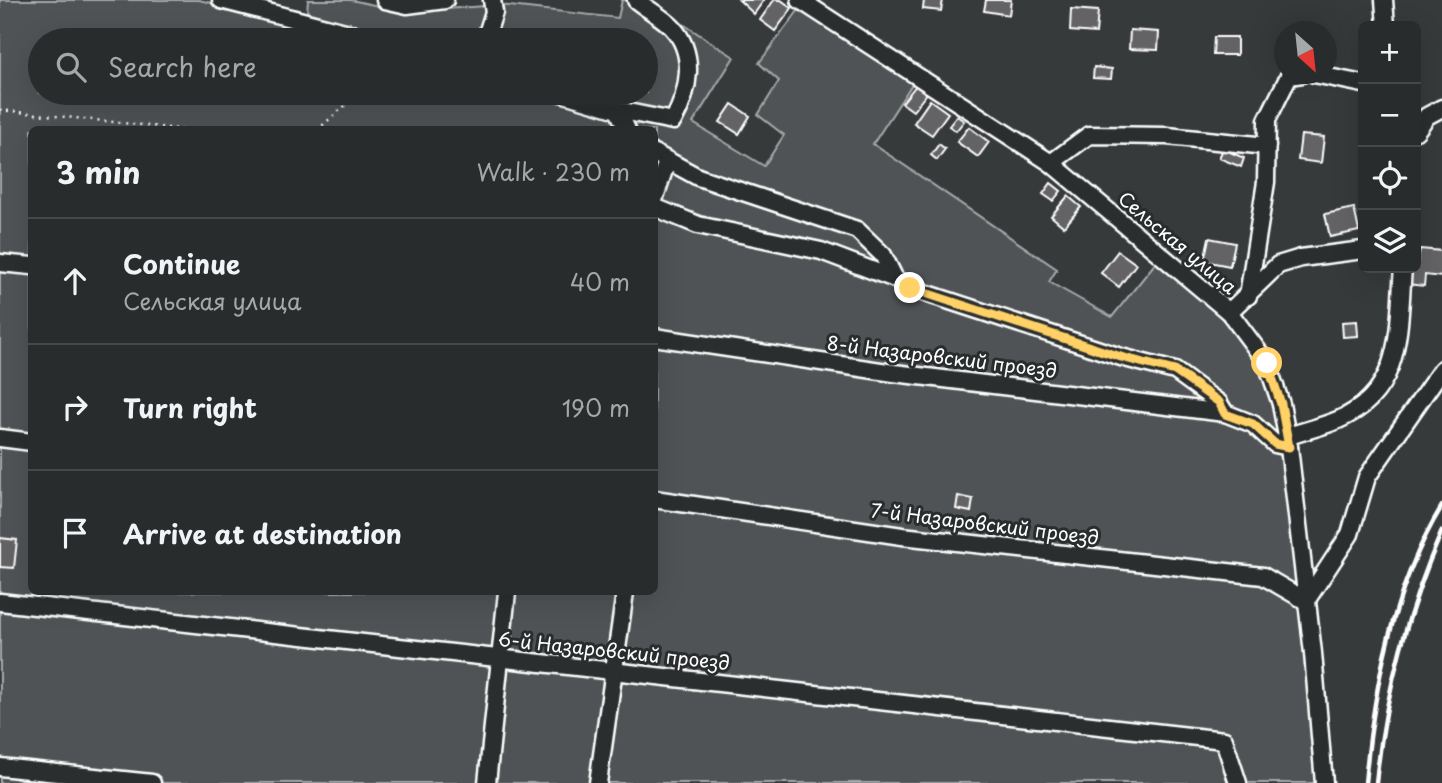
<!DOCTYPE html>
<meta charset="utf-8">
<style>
body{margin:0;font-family:"Playpen Sans",sans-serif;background:#313434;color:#f1f3f6}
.controls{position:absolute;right:21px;top:21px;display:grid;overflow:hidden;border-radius:10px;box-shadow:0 7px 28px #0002}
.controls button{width:63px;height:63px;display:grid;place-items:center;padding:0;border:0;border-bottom:2px solid #454848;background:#292c2c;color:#f1f3f6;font:35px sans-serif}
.compass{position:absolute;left:1274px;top:21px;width:63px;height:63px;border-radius:50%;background:#292c2c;box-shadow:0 7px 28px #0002;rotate:153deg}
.stop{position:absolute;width:21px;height:21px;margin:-16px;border:5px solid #ffd166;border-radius:50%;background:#fff}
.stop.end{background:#ffd166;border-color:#fff;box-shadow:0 2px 7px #0008}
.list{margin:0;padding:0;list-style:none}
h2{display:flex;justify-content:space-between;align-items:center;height:91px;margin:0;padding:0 28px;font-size:30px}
h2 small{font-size:23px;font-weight:400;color:#a5a7a9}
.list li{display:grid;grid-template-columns:46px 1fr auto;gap:21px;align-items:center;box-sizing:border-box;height:126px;padding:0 28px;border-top:2px solid #454848}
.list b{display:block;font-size:26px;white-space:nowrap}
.list p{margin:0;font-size:23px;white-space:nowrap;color:#a5a7a9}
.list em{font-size:23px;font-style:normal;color:#a5a7a9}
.icon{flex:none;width:38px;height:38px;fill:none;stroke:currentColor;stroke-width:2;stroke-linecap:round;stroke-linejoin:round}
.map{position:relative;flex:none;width:1442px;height:783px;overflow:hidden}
.search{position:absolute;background:#292c2c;box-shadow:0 7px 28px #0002;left:28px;top:28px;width:630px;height:77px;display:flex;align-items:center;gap:18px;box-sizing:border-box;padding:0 24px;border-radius:38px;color:#a5a7a9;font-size:26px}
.panel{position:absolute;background:#292c2c;box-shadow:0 7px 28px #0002;left:28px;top:126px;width:630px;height:469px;border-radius:10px}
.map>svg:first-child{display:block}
.green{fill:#505354;stroke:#a8a9aa;stroke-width:2;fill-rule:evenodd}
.building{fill:#636465;stroke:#fff;stroke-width:2}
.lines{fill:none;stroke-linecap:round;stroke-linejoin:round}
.minor-casing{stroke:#fff;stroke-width:21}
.path{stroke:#fff;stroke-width:2.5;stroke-dasharray:2 5;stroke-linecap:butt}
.minor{stroke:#2a2d2e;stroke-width:16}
.rail{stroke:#fff;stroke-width:4.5}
.route{stroke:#ffd166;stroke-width:9}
.labels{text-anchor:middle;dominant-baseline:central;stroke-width:6;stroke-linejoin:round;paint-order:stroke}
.street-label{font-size:19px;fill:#fff;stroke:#2a2d2e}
</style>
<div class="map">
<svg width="1442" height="783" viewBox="0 0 1442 783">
<rect width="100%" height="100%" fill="#373a3b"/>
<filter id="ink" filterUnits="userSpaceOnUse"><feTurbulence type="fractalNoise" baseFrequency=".0143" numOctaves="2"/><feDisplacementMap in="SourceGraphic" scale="14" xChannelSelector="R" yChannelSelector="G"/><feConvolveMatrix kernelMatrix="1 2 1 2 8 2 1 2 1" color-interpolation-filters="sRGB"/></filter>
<g filter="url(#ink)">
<path class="green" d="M 0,0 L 199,0 L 306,26 L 308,0 L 351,0 L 406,12 L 499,5 L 618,18 L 622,0 L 646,0 L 734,57 L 693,123 L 764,166 L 784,135 L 758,115 L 779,81 L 759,63 L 801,7 L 914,81 L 873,144 L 1057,269 L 1049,282 L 1112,317 L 1157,261 C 1223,317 1263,345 1280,435 L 1318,783 L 0,783 ZM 40,40 L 646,40 L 646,93 L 40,93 ZM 32,130 L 654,130 L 654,592 L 32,592 Z"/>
<g class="building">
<polygon points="739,0 764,0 754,14"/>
<polygon points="774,0 781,0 792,8 775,31 760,20"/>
<polygon points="924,0 943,0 941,11 923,9"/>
<polygon points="986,0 1011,0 1009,15 984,11"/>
<polygon points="1071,9 1098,11 1096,33 1070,31"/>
<polygon points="1130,30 1159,32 1158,50 1129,49"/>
<polygon points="1214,37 1237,37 1237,55 1213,55"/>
<polygon points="1094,67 1112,69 1111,79 1093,78"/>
<polygon points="917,84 928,92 913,111 902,103"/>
<polygon points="930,100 948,113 932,135 914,123"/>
<polygon points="732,104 750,116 739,134 720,122"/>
<polygon points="957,116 964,121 956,131 949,126"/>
<polygon points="969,127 989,142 978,157 957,142"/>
<polygon points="1301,135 1324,137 1321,163 1298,160"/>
<polygon points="939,144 945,149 937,160 931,155"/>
<polygon points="1223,149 1244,158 1241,167 1219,158"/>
<polygon points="1051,183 1061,191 1053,201 1043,194"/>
<polygon points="1068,196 1081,207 1064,227 1051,216"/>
<polygon points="1354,208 1359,231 1330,237 1325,214"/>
<polygon points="1209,238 1235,243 1230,266 1204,261"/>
<polygon points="1420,249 1442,251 1442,277 1425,275 1424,286 1407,284 1408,268 1416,268"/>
<polygon points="1118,251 1136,264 1119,287 1101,273"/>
<polygon points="1357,321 1358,336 1343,337 1342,322"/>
<polygon points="958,496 973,499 971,512 956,509"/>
<polygon points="0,538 17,540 14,568 0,567"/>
</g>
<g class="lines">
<g class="minor-casing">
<g id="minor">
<polyline points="221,0 376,40"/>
<polyline points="385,0 407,5 445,0"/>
<polyline points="800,0 1051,163 1229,312 1267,363 1281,404 1289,447 1313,653 1324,783"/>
<polyline points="1384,0 1386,26"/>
<polyline points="485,40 494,12 492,0"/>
<polyline points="1314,74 1363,84"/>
<path d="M 561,93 L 618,110 L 673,121 C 689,92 697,54 672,27 C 662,17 647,9 636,0"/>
<polyline points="618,110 627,130"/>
<polyline points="1416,131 1427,116 1442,108"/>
<polyline points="654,153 698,177 857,230 883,255 895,279 910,288 1121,357 1175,371 1219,403 1225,413 1253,424 1275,444 1289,447"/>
<polyline points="1051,163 1089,135 1167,136 1267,146"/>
<polyline points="654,200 667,161"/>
<polyline points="654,207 698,225 821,251 895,279"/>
<polyline points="0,263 32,266"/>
<polyline points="1248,296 1266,182 1267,120 1289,76 1302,74"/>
<polyline points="1229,312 1278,265 1301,258 1363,250"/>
<polyline points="654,337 894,373 1225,413"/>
<path d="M 1286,437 C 1303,431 1321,427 1338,420 C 1404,392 1398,328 1403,268"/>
<polyline points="0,438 32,442"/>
<polyline points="654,499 902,536 1263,576 1306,601 1350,534 1367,477 1442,369"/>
<polyline points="0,602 1224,740 1238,783"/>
<polyline points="0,767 152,783"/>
<polyline points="487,783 507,592"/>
<polyline points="598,783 625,592"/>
</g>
</g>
<g class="path">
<polyline points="0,110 188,130"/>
<polyline points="317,130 346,105 352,93"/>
</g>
<use href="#minor" class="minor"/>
<g class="rail">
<path d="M 1365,783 C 1374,688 1392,588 1442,506"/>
<path d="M 1376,783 C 1385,694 1406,613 1442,531"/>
</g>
</g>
</g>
<g class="lines" filter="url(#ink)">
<polyline class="route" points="910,288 1121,357 1175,371 1219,402 1225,414 1253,424 1275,444 1289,447 1281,404 1267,363"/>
</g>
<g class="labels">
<g class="street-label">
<text transform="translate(1178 242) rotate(40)">Сельская улица</text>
<text transform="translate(942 356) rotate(7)">8-й Назаровский проезд</text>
<text transform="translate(985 523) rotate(7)">7-й Назаровский проезд</text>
<text transform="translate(614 650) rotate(6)">6-й Назаровский проезд</text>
</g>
</g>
</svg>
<div class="controls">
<button>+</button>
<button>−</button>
<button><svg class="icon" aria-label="locate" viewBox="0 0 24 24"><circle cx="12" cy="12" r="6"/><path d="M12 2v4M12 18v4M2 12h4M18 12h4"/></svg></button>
<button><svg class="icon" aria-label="layers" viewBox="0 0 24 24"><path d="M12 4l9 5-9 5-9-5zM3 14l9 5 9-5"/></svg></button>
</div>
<svg class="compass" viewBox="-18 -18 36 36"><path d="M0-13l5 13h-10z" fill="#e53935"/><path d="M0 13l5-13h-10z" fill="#a5a7a9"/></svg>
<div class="stop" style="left:1267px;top:363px"></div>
<div class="stop end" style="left:910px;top:288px"></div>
<div class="search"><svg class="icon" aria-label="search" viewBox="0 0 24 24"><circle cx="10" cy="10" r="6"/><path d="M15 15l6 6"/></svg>Search here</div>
<section class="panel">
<h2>3 min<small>Walk · 230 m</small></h2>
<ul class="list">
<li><svg class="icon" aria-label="ahead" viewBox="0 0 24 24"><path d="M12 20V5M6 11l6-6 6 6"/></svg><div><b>Continue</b><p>Сельская улица</p></div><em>40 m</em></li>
<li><svg class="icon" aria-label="right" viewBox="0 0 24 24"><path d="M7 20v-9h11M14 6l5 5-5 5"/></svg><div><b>Turn right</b></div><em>190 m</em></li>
<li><svg class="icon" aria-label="arrive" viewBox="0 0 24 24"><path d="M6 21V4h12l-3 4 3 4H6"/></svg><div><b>Arrive at destination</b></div></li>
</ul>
</section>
</div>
